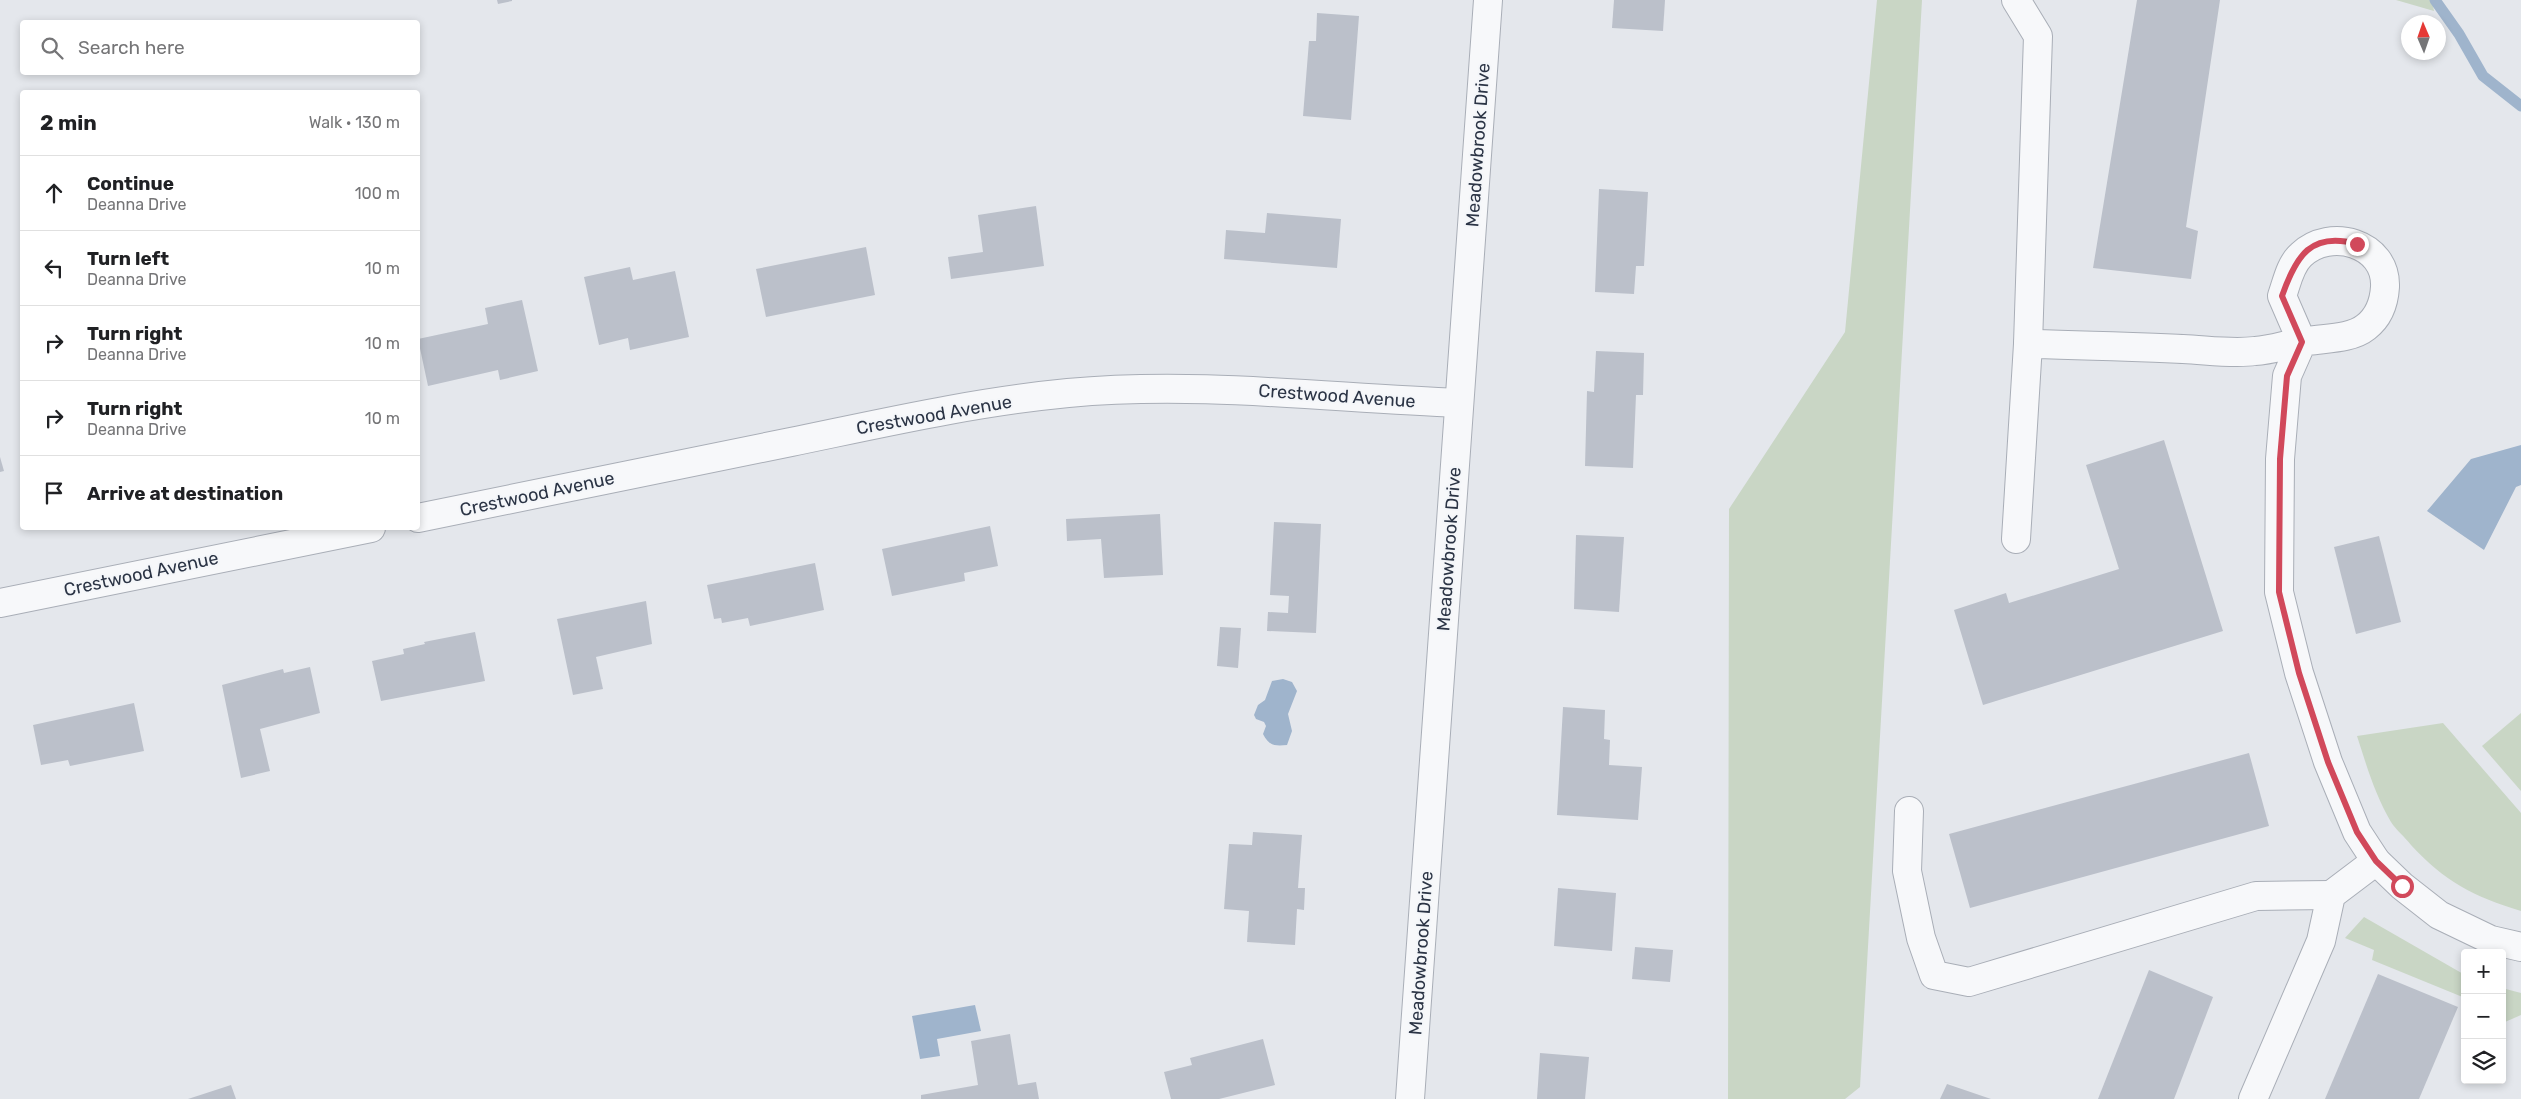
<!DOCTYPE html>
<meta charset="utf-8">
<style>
body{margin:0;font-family:Rubik,sans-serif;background:#f2f2f2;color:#202124}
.controls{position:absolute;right:15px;bottom:15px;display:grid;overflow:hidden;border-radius:5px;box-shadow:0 2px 8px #0003}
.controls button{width:45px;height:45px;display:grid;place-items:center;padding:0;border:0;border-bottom:1px solid #e0e0e0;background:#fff;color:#202124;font:25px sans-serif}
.compass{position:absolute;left:2401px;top:15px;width:45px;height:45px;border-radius:50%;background:#fff;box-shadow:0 2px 8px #0003;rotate:358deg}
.stop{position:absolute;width:15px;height:15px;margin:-11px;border:4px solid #d1495b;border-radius:50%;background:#fff}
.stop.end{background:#d1495b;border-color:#fff;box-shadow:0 1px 5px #0008}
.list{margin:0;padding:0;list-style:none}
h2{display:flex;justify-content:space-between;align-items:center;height:65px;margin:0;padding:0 20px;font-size:21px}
h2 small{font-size:16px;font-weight:400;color:#757577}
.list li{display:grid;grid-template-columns:32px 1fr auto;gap:15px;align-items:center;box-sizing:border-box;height:75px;padding:0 20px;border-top:1px solid #e0e0e0}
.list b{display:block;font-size:19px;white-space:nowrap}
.list p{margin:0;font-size:16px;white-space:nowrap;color:#757577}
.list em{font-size:16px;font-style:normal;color:#757577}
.icon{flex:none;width:28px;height:28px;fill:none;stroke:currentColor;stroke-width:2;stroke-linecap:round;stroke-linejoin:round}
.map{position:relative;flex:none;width:2521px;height:1099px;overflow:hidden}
.search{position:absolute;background:#fff;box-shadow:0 2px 8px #0003;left:20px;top:20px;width:400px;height:55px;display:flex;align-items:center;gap:12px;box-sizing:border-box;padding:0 18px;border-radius:5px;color:#757577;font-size:19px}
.panel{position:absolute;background:#fff;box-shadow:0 2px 8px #0003;left:20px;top:90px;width:400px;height:440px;border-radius:5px}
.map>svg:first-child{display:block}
.green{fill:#c9d6c5}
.water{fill:#9fb4cc}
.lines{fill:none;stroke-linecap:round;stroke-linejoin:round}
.stream{stroke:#9fb4cc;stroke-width:11}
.building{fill:#bbc0ca}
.minor-casing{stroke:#a9aeb7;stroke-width:30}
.minor{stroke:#f7f8fa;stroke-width:28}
.route{stroke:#d1495b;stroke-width:6}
.labels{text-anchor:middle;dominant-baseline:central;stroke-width:4;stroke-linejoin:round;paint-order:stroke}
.street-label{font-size:18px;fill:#2b3445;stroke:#f4f6f9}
</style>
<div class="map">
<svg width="2521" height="1099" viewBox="0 0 2521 1099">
<rect width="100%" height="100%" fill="#e4e7ec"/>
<g class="green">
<polygon points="1877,0 1922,0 1860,1087 1845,1099 1728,1099 1729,509 1845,332"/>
<polygon points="2396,0 2432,0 2434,11"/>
<polygon points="2521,713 2521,791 2482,746"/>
<path d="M 2443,723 L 2521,813 L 2521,911 C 2474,897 2444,881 2411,845 C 2405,837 2396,830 2391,822 C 2375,795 2366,764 2357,736 Z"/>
<polygon points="2364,917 2465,975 2465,998 2372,960 2374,950 2345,938"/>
<polygon points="2502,988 2521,993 2521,1015 2505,1022 2502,1020"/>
</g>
<g class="water">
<polygon points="2521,445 2521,485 2516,487 2484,550 2427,511 2471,459"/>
<path d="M 1283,679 L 1292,682 L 1297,691 L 1288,714 L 1292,731 L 1287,745 C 1275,746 1269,746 1263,734 L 1266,726 L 1264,722 L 1256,719 L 1254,715 L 1258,705 L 1265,700 L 1272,681 Z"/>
<polygon points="975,1005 981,1031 937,1039 940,1056 920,1059 912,1016"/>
</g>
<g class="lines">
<polyline class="stream" points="2435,0 2459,34 2483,76 2521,106"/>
</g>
<g class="building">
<polygon points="497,0 512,0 512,1 498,4"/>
<polygon points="1614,0 1665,0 1663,31 1612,28"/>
<polygon points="2137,0 2220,0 2186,227 2198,231 2191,279 2093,268"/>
<polygon points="1317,13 1359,16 1351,120 1303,116 1309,41 1316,41"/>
<polygon points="1599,189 1648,192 1644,266 1636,266 1634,294 1595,292"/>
<polygon points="1036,206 1044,266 951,279 948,257 983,252 978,215"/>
<polygon points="1267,213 1341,219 1337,268 1224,259 1226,230 1265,233"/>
<polygon points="866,247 875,295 766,317 756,269"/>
<polygon points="630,267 633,280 675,271 689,337 630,350 628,338 599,345 584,277"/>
<polygon points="522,300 538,371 500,380 498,370 428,386 418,339 488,324 485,308"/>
<polygon points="1596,351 1644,353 1643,395 1636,395 1633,468 1585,466 1587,391 1594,392"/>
<polygon points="2164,440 2223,631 1983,705 1954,610 2006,593 2009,603 2119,569 2086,465"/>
<polygon points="0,457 4,471 0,472"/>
<polygon points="1160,514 1163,575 1104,578 1101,539 1067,541 1066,519"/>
<polygon points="1274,522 1321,524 1316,633 1267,631 1268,612 1288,613 1289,596 1270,595"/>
<polygon points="990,526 998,566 964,573 965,581 892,596 882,549"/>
<polygon points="1576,535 1624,537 1619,612 1574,609"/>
<polygon points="2379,536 2401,622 2356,634 2334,547"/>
<polygon points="815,563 824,610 750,626 748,618 722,623 721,618 714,619 707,585"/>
<polygon points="646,601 652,644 596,657 603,689 573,695 557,619"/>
<polygon points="1220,627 1241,628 1238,668 1217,666"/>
<polygon points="475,632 485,681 381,701 372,661 404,654 403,649 425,644 424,642"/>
<polygon points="310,667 320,713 260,729 270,771 241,778 222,685 283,669 284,673"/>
<polygon points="134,703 144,751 70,766 68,760 41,765 33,725"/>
<polygon points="1563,707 1605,710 1604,739 1610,740 1609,765 1642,767 1638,820 1557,815"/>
<polygon points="2249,753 2269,826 1970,908 1949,834"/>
<polygon points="1253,832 1302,835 1298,888 1305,888 1304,910 1297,909 1295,945 1247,942 1249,911 1224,909 1229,844 1252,845"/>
<polygon points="1558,888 1616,893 1612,951 1554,946"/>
<polygon points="1635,947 1673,950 1670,982 1632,979"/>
<polygon points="2149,970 2213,997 2174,1099 2098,1099"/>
<polygon points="2378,974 2458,1007 2419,1099 2325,1099"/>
<polygon points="1010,1034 1018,1085 1036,1082 1039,1099 921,1099 921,1095 978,1085 971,1041"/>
<polygon points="1263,1039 1275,1085 1219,1099 1171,1099 1164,1072 1192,1065 1190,1058"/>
<polygon points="1540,1053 1589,1057 1585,1099 1537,1099"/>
<polygon points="1947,1084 1991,1099 1940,1099"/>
<polygon points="231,1085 236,1099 188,1099"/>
</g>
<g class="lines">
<g class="minor-casing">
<g id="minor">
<polyline points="2016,0 2038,36 2028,344"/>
<path d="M 418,518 C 542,493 667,467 791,442 C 883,423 974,402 1068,393 C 1198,381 1329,398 1459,403"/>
<path d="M 2016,539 L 2028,344 C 2080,345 2131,347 2183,349 C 2207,350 2232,354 2255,351 C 2273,350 2290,343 2308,341 C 2326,338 2351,339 2366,327 C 2379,317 2384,303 2385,287 C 2387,243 2330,227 2301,255 C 2290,265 2287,282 2282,296 L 2302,342 L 2287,376 L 2280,459 L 2279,592 L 2299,673 L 2328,762 L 2357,832 L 2376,861 L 2402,886 L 2439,915 L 2491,940 L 2521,947"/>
<polyline points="0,603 371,528"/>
<polyline points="1909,811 1907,871 1921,938 1934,975 1969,982 2256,896 2331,895"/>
<polyline points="1410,1099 1488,0"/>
<polyline points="2253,1099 2321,941 2331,895 2376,861"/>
</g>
</g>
<use href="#minor" class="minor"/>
</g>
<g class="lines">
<path class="route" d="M 2357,244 C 2311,231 2296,256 2282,296 L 2302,342 L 2287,376 L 2280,459 L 2279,592 L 2299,673 L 2328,762 L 2357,832 L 2376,861 L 2402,886"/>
</g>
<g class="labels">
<g class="street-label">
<text transform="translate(1478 145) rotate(-86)">Meadowbrook Drive</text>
<text transform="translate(1337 396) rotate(4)">Crestwood Avenue</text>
<text transform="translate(934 415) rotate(-10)">Crestwood Avenue</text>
<text transform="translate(537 494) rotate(-12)">Crestwood Avenue</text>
<text transform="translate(1449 549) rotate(-86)">Meadowbrook Drive</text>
<text transform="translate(141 574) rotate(-12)">Crestwood Avenue</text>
<text transform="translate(1421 953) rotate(-86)">Meadowbrook Drive</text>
</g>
</g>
</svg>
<div class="controls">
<button>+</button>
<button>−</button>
<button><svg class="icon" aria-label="layers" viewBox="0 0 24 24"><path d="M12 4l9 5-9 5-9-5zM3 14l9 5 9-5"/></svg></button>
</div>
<svg class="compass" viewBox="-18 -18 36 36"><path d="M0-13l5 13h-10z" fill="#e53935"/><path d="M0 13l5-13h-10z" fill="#757577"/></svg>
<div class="stop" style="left:2402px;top:886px"></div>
<div class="stop end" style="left:2357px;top:244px"></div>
<div class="search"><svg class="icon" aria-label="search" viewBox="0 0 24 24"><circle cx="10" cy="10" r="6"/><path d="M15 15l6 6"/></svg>Search here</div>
<section class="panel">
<h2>2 min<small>Walk · 130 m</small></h2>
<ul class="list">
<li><svg class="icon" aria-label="ahead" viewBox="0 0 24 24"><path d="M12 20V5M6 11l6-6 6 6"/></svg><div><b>Continue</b><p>Deanna Drive</p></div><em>100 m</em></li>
<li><svg class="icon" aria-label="left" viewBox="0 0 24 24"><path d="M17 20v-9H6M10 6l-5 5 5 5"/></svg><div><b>Turn left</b><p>Deanna Drive</p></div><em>10 m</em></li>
<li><svg class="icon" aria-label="right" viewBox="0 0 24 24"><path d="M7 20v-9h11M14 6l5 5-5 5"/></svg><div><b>Turn right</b><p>Deanna Drive</p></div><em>10 m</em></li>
<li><svg class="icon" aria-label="right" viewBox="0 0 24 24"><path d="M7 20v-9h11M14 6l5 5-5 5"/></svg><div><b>Turn right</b><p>Deanna Drive</p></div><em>10 m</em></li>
<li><svg class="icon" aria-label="arrive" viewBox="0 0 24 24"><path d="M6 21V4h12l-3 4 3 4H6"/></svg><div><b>Arrive at destination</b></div></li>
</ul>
</section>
</div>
